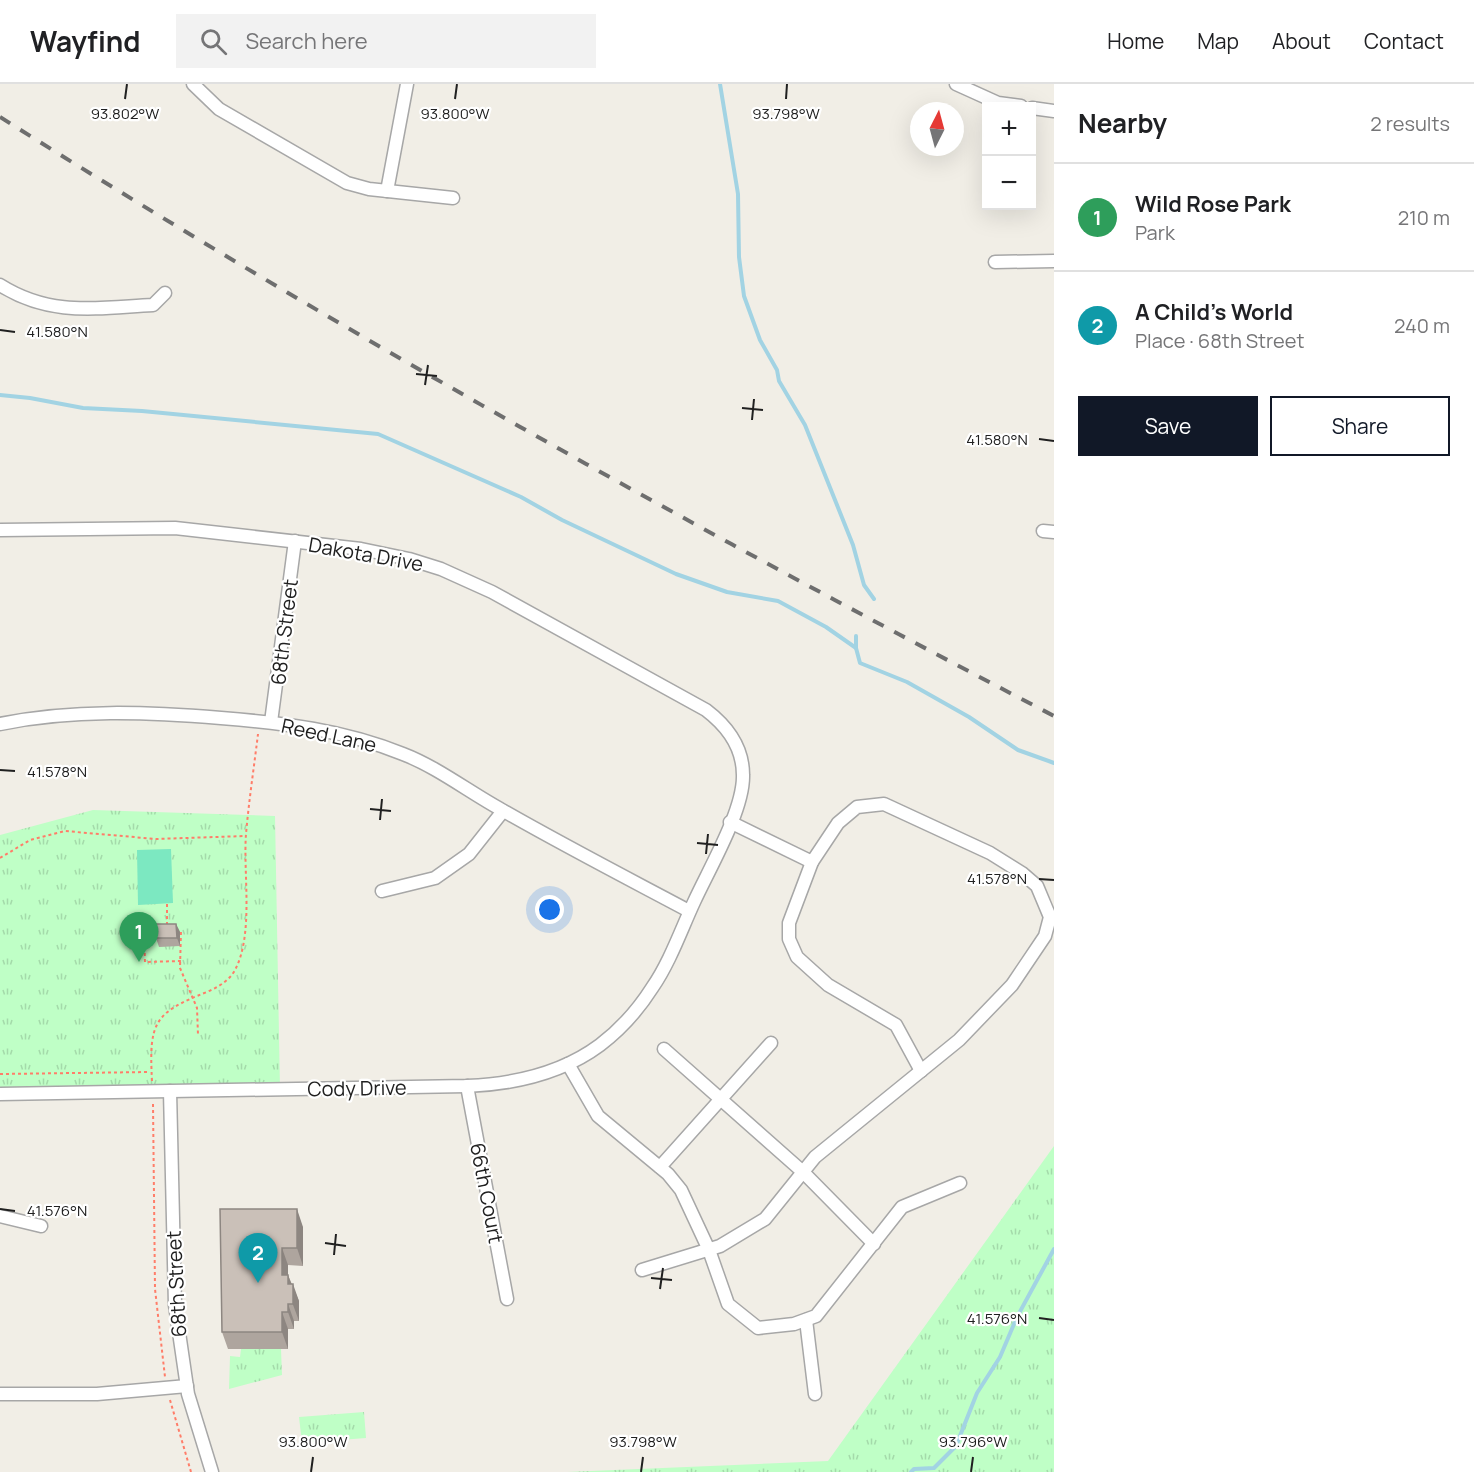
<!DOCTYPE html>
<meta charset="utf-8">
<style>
body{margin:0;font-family:Manrope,sans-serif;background:#f2f2f2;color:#202124}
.controls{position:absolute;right:18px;top:18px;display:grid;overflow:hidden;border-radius:0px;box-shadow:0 6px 24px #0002}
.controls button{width:54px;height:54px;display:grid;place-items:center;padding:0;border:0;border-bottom:2px solid #e0e0e0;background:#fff;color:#202124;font:30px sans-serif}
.compass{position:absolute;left:910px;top:18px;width:54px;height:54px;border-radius:50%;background:#fff;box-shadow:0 6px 24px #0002;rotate:6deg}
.you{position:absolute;left:550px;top:826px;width:21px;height:21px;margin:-15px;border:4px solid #fff;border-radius:50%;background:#1a73e8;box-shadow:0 0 0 9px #1a73e833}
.badge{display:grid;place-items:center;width:39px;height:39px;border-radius:50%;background:#111827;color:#fff;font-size:20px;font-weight:700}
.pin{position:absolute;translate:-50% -50px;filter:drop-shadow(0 2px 3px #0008)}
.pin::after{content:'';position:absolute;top:32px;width:21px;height:18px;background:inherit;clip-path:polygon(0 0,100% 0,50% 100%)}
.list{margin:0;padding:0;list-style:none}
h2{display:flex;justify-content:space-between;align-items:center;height:78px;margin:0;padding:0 24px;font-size:26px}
h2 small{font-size:20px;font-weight:400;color:#757577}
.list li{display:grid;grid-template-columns:39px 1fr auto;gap:18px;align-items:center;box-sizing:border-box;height:108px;padding:0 24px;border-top:2px solid #e0e0e0}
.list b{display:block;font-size:22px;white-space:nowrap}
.list p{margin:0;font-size:20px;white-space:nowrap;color:#757577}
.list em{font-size:20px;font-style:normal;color:#757577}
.actions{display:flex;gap:12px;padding:18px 24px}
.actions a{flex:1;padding:14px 0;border:2px solid #111827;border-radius:0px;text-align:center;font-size:21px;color:#111827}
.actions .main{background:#111827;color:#fff}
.icon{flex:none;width:33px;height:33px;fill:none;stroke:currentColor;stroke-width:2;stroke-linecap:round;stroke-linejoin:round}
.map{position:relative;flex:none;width:1054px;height:1388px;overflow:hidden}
header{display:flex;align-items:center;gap:36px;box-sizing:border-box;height:84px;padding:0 30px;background:#fff;border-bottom:2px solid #e0e0e0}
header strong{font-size:28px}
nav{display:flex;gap:33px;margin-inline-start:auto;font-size:21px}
.search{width:420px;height:54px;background:#f2f2f2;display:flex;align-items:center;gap:15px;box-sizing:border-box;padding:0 21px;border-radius:0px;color:#757577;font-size:22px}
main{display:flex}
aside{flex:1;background:#fff}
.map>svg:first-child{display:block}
.park{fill:url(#park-tufts)}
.pitch{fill:#7ce8c1}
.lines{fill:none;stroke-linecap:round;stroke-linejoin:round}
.stream{stroke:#a2d3e3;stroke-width:4}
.minor-casing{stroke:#a7a7a7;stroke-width:15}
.path{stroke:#ff7d69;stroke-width:2;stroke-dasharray:3 3;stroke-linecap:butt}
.minor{stroke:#fff;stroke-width:12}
.rail{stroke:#6e6e6e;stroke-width:4;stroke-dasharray:12 12;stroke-linecap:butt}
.wall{fill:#aea59e}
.shaded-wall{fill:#8d8681}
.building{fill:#cac0b8;stroke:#8d8681;stroke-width:1.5}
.ticks{fill:none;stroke:#202020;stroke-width:2}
.labels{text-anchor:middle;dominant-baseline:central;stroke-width:4.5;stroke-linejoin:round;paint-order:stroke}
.street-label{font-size:20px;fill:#202020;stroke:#fff}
.ticks-label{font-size:15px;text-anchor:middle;fill:#202020;stroke:#fff;stroke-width:4.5;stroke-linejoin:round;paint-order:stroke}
</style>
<header>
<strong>Wayfind</strong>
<div class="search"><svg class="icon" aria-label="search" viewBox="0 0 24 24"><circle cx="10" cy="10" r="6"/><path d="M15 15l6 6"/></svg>Search here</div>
<nav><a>Home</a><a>Map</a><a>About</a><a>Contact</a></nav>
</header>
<main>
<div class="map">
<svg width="1054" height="1388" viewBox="0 0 1054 1388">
<defs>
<pattern id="park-tufts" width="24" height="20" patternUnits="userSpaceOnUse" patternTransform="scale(1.5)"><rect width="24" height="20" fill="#bfffc6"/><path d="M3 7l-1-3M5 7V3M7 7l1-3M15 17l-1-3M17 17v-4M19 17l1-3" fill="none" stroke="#a4daaa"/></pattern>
</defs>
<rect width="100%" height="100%" fill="#f1eee6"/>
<g class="park">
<polygon points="93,726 275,732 280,1005 0,1010 0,751"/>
<polygon points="1054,1062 1054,1388 567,1388 828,1377"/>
<polygon points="241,1265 281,1265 282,1291 229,1305 230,1272 240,1273"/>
<polygon points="364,1328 366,1354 302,1359 299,1333"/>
</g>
<polygon class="pitch" points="171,765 173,819 138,821 137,766"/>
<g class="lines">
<g class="stream">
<polyline points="720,0 738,110 739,173 744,212 760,256 777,286 779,297 805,341 853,461 864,501 874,515"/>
<polyline points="0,311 30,314 83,324 142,327 378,350 521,413 562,436 676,490 727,508 778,517 826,543 856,564"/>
<polyline points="856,552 856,564 860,579 907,598 969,633 1018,666 1054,679"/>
<polyline points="911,1388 914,1385 934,1384 956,1362 977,1309 1000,1273 1017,1233 1054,1165"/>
</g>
<g class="minor-casing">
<g id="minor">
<polyline points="193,0 219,25 347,99 369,105 453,114"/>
<polyline points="956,0 998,19 1021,22"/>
<polyline points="1032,24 1054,27"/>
<polyline points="387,107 407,0"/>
<polyline points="995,178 1054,177"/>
<path d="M 0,201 C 51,233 96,224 153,221 L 165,209"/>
<path d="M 0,446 L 175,444 L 361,465 L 409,475 L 441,485 L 492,508 L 706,626 C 727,642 743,664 743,691 C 744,726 709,785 694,818 C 681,846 670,878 652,904 C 638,926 621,945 600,961 C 561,990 515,1000 467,1002 L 0,1010"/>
<polyline points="1043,447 1054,448"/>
<polyline points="271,638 295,457"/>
<path d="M 0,640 C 73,625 147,628 221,634 C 284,639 344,646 403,670 C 437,683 469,708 502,726 C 563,761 627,794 689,827"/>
<polyline points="812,778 789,839 789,855 797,873 828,901 896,941 921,987"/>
<polyline points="382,807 435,794 469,770 503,727"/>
<polyline points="664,965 803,1088 874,1160"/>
<polyline points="568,980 598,1032 668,1090 681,1106 709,1166 728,1220 758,1244 794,1240 816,1232 902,1123 960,1099"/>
<polyline points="467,1002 507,1215"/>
<polyline points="170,1007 175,1221 188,1310 212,1388"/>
<polyline points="660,1083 771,959"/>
<polyline points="0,1132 41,1142"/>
<polyline points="642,1186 720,1162 765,1135 815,1073 959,956 1012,901 1045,852 1050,833 1037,802 1022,789 990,769 884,720 857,723 838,739 812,778 730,738"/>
<polyline points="806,1236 815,1310"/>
<polyline points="0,1310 97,1310 187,1302"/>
</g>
</g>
<g class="path">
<polyline points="0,774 30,756 65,747 156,755 246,752"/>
<polyline points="167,820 167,841"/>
<polyline points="159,847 144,848 145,878 181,877"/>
<polyline points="176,847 181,847 180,884 197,924 198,951"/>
<polyline points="0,990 150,988"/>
<path d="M 152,997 C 149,939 153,929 207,908 C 218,903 229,897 235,886 C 254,850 243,789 246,750 C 249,716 254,683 258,650"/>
<polyline points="153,1020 155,1205 165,1293"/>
<polyline points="170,1316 191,1388"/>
</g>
<use href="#minor" class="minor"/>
<path class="rail" d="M 0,33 C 342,249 696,445 1054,632"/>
</g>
<g class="wall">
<polygon points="176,840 180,848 180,862 159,863 156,854"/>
<polygon points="220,1125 303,1143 303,1182 288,1181 288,1191 299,1217 299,1237 294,1237 294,1245 288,1245 288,1265 228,1265 222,1248"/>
</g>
<g class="shaded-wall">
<polygon points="176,840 180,848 180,862 177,854"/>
<polygon points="297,1125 303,1143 303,1182 297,1164"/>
<polygon points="282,1164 288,1181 288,1191 293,1204 293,1200 299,1217 299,1237 282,1191"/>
<polygon points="288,1220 294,1237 294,1245 288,1228"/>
<polygon points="282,1228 288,1245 288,1265 282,1248"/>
</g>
<g class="building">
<polygon points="155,840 176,840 177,854 156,854"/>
<polygon points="220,1125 297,1125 297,1164 282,1164 282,1191 288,1191 288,1200 293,1200 293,1220 288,1220 288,1228 282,1228 282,1248 222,1248"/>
</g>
<path class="ticks" d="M 125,15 L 127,0M 455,15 L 457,0M 786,15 L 787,0M 0,246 L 15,248M 416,290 L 437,292M 425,301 L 428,281M 742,324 L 763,326M 752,336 L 754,315M 1039,355 L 1054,357M 0,686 L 15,687M 370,725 L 391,727M 380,736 L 382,715M 697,759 L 718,761M 706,770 L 708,750M 1039,795 L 1054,796M 0,1125 L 15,1127M 325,1159 L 346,1162M 334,1171 L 336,1150M 651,1194 L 672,1196M 660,1205 L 663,1184M 1039,1234 L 1054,1236M 311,1388 L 313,1373M 641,1388 L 643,1373M 971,1388 L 973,1373"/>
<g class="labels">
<g class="street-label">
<text transform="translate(366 470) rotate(10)">Dakota Drive</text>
<text transform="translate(284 548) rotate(-83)">68th Street</text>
<text transform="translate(329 651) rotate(12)">Reed Lane</text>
<text transform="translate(357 1004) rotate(-1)">Cody Drive</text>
<text transform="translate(487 1109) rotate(79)">66th Court</text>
<text transform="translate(176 1200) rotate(-93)">68th Street</text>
</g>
</g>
<g class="ticks-label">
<text x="125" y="35">93.802°W</text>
<text x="455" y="35">93.800°W</text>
<text x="786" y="35">93.798°W</text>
<text x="57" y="253">41.580°N</text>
<text x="997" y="361">41.580°N</text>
<text x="57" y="693">41.578°N</text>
<text x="997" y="800">41.578°N</text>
<text x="57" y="1132">41.576°N</text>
<text x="997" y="1240">41.576°N</text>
<text x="313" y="1363">93.800°W</text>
<text x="643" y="1363">93.798°W</text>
<text x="973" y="1363">93.796°W</text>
</g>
</svg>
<div class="controls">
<button>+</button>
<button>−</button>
</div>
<svg class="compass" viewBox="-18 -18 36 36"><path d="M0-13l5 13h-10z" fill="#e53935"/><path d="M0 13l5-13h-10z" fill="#757577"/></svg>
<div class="you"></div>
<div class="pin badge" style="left:139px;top:878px;background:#2e9e5b">1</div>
<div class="pin badge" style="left:258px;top:1199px;background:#0f9aa8">2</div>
</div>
<aside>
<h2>Nearby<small>2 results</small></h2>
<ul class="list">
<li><span class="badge" style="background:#2e9e5b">1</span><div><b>Wild Rose Park</b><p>Park</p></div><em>210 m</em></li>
<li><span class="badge" style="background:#0f9aa8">2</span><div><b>A Child's World</b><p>Place · 68th Street</p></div><em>240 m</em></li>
</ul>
<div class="actions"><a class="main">Save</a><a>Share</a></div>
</aside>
</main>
